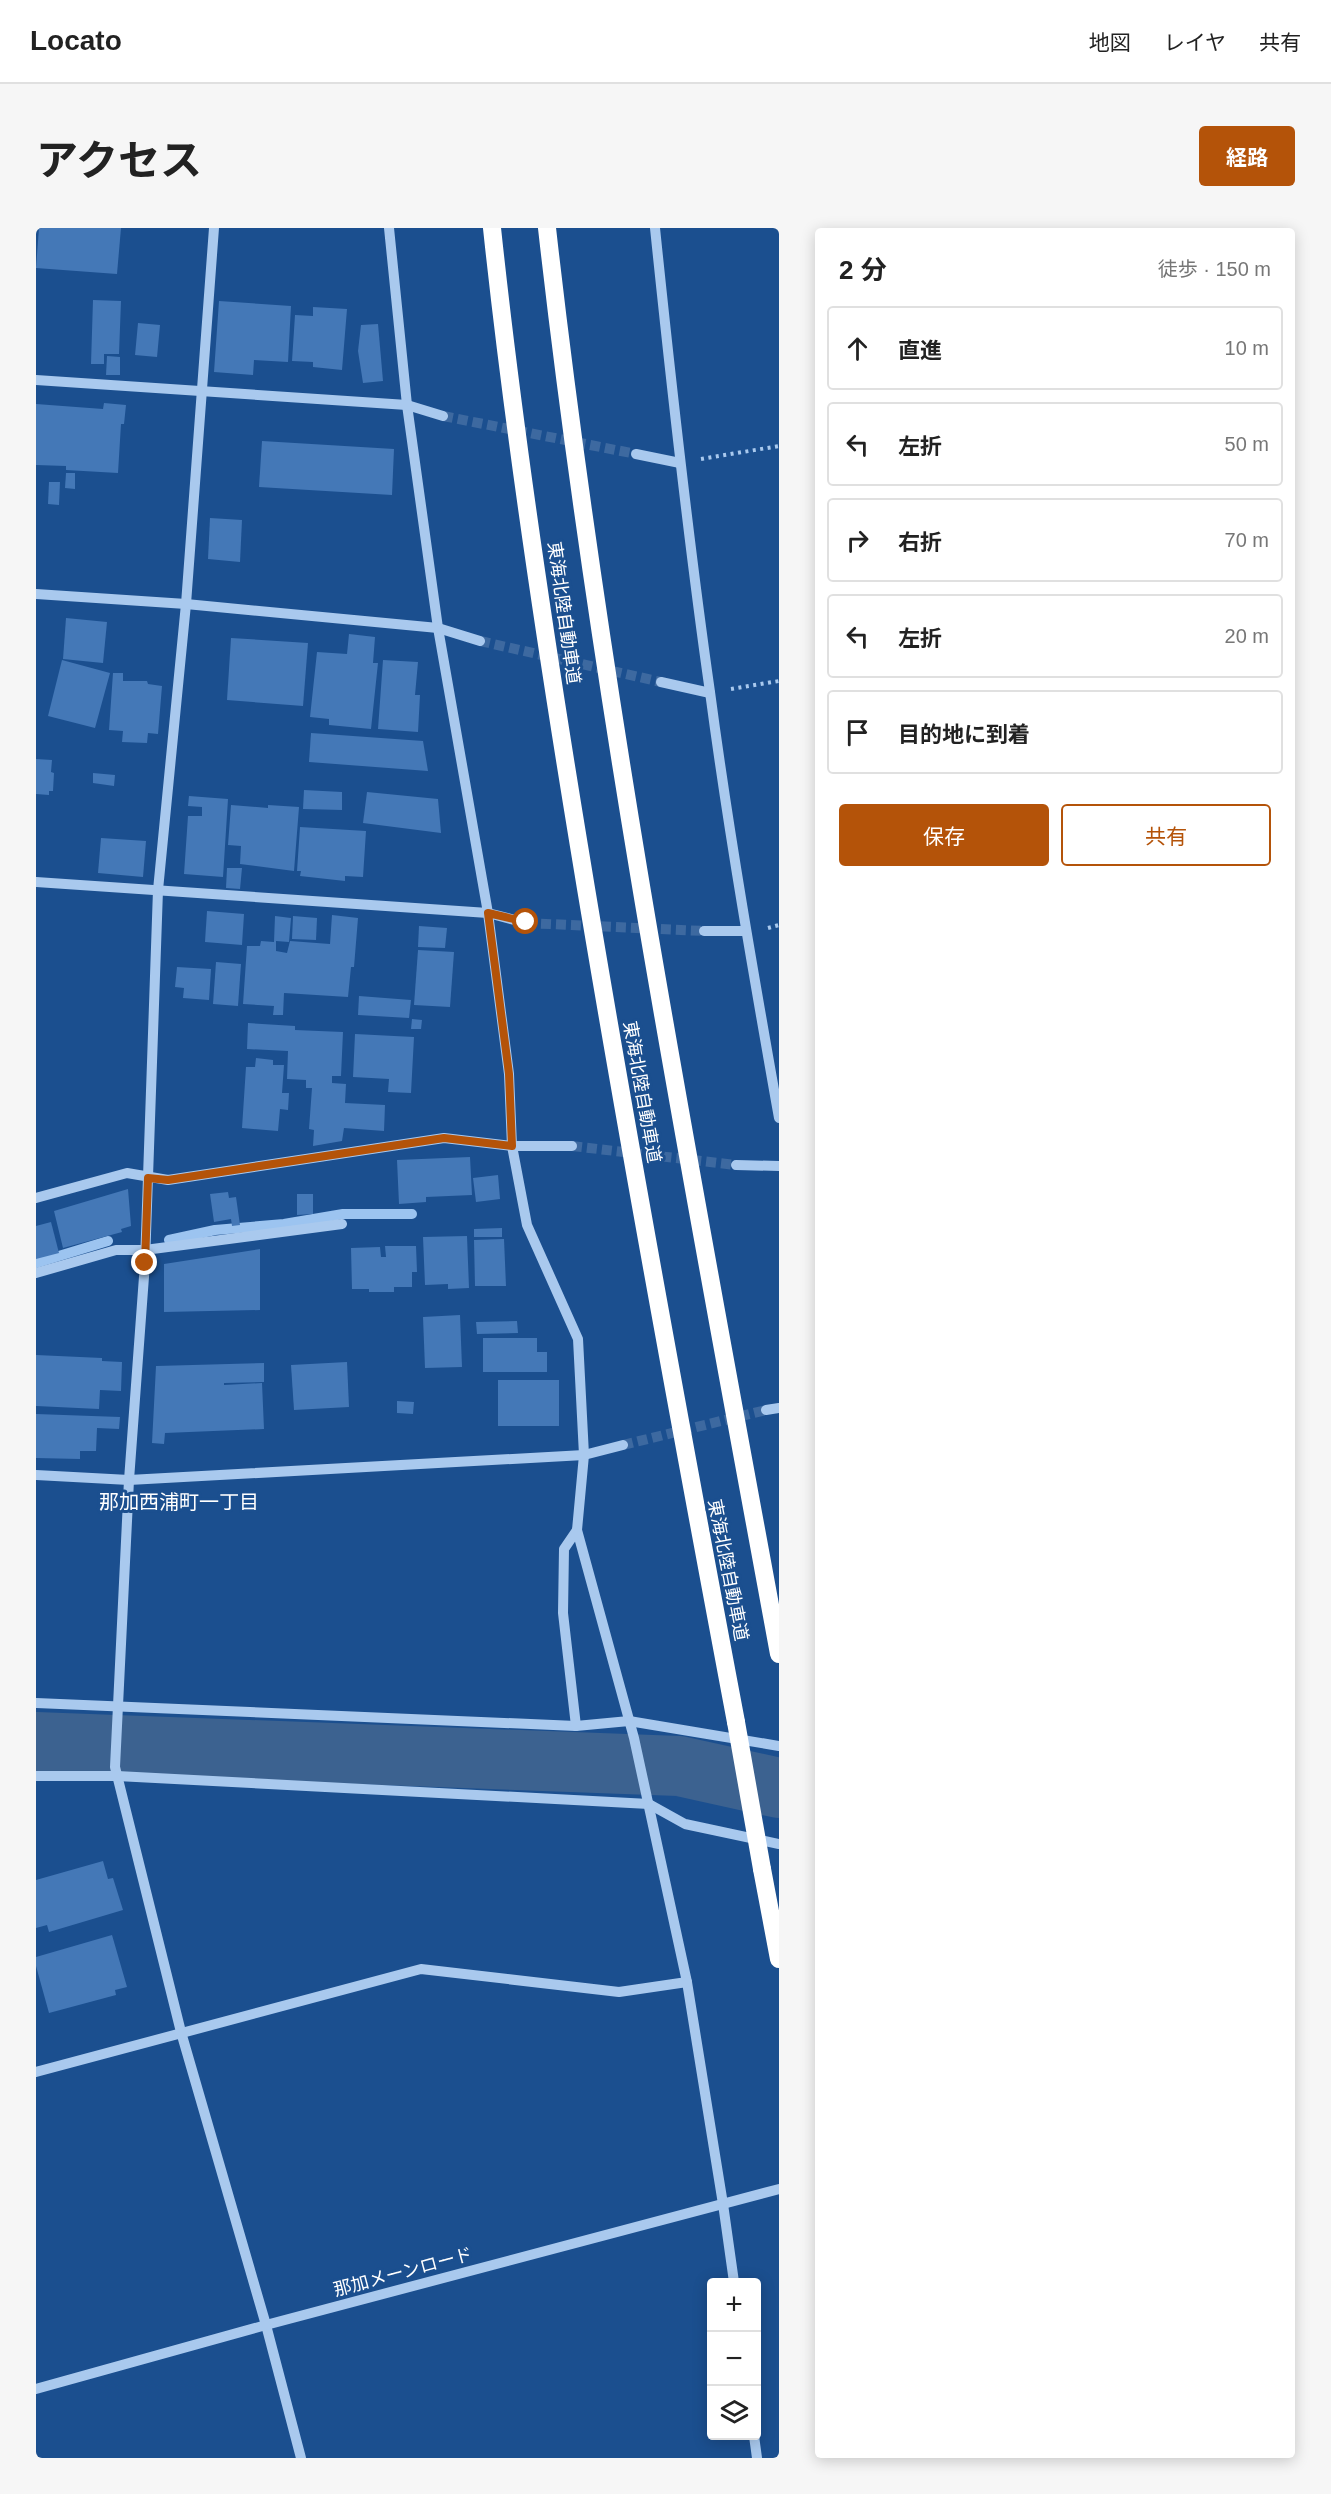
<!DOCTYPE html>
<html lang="ja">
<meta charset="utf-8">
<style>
body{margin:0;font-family:Arial,"Noto Sans JP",sans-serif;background:#f6f6f6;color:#222}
.controls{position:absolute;right:18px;bottom:18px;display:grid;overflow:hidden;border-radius:6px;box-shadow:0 3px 15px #0003}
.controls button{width:54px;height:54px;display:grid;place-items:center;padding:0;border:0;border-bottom:2px solid #e0e0e0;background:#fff;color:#222;font:30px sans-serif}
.stop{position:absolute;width:18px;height:18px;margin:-14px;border:4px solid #b45309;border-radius:50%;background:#fff}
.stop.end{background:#b45309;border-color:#fff;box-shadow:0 2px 6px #0008}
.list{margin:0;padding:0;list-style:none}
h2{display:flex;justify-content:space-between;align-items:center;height:78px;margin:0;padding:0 24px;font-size:26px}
h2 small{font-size:20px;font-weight:400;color:#767676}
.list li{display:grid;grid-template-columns:39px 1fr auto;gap:18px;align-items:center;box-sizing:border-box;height:84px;margin:0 12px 12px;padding:0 12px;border:2px solid #e0e0e0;border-radius:6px}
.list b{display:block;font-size:22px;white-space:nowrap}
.list em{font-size:20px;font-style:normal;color:#767676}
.actions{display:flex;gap:12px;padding:18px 24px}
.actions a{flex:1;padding:14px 0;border:2px solid #b45309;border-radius:6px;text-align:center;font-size:21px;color:#b45309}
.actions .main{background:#b45309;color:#fff}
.icon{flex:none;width:33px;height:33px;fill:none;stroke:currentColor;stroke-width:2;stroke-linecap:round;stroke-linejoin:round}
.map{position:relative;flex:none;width:743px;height:2230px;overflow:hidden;border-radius:6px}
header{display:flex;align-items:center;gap:36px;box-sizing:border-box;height:84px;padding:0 30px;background:#fff;border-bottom:2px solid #e0e0e0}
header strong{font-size:28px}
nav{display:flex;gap:33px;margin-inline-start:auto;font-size:21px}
.intro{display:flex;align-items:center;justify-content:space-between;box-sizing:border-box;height:144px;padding:0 36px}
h1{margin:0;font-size:42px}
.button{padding:15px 27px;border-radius:6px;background:#b45309;color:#fff;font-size:21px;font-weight:700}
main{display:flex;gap:36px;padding:0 36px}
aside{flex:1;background:#fff;border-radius:6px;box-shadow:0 3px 15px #0003}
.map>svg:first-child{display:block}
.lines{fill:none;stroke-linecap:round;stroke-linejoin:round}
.stream{stroke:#9cc4f0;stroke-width:10}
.river{stroke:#3c6290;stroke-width:60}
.building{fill:#4478b7}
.minor-tunnel{stroke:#3d69a0;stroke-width:10;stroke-dasharray:10 5;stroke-linecap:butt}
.path{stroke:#a9c9ee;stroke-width:4;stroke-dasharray:3 4.5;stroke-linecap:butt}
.minor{stroke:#a9c9ee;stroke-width:10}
.highway{stroke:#fff;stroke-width:18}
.highway-bridge{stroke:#fff;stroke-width:18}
.route{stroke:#b45309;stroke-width:8}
.labels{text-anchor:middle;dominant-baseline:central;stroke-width:6;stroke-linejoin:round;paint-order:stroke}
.street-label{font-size:18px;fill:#fff;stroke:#1b4f8f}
.neighbourhood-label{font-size:20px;fill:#fff;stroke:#1b4f8f}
</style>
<header>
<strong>Locato</strong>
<nav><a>地図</a><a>レイヤ</a><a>共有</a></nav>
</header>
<div class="intro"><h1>アクセス</h1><a class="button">経路</a></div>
<main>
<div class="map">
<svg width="743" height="2230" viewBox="0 0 743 2230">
<rect width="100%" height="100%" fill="#1b4f8f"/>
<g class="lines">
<g class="stream">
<polyline points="133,1012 179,1002 248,996 307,986 376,986"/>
<polyline points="0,1035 72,1013"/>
</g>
<polyline class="river" points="0,1514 643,1538 743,1560"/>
</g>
<g class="building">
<polygon points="3,0 85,0 81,46 0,40"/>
<polygon points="57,72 85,73 83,126 68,126 68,136 55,136"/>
<polygon points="183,73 255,78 252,134 218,132 217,147 178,144"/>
<polygon points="277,79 311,81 306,142 277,139 277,134 256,133 259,87 277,88"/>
<polygon points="102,95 124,97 121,129 99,127"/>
<polygon points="342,96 347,153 327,155 322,123 325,97"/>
<polygon points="71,128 84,129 84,147 70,147"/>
<polygon points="68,175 90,177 88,196 85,196 82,245 30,242 30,238 0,237 0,176 67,181"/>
<polygon points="226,213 358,221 356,267 223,259"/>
<polygon points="30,245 39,245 39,261 29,260"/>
<polygon points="13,254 24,254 23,277 12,276"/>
<polygon points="174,290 206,292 204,334 172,331"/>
<polygon points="30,390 71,394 67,435 27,431"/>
<polygon points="313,406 339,409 337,435 342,435 335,501 293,497 293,491 274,489 281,424 311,426"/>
<polygon points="195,410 272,415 267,478 191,472"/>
<polygon points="26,432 74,445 59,500 12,488"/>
<polygon points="347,432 382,434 379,467 384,467 382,504 342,501"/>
<polygon points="77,445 87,445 87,453 111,453 112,456 126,458 122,506 112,505 111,515 86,514 87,503 73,502"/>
<polygon points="275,505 387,513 392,543 273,534"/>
<polygon points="0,531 16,532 15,544 18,545 17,563 13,563 13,567 0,566"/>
<polygon points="57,545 79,547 78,558 57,555"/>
<polygon points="268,562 306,564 306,582 267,581"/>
<polygon points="331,564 402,571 405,605 327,595"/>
<polygon points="153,568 192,571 187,649 148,646 152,588 166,588 166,579 152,578"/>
<polygon points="195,577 232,580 232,577 263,579 258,643 204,636 205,618 192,617"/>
<polygon points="264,599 330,603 327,649 309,648 309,653 264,648 265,643 261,643"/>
<polygon points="65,610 110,613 107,649 62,645"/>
<polygon points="191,640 206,640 204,661 190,660"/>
<polygon points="171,683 208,686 206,717 169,714"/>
<polygon points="296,687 322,690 318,739 315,739 312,769 248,765 247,787 237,787 238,778 207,776 211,718 224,718 225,713 238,714 239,688 255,690 253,714 240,713 240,723 251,725 254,713 294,716"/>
<polygon points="257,688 281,690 280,712 256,711"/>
<polygon points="383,698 411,700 409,720 382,719"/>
<polygon points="382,722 418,724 414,779 378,777"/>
<polygon points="180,734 205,736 202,778 177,776"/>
<polygon points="141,739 175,741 173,772 147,770 148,760 139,759"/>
<polygon points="323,768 375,772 373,790 322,787"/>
<polygon points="376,791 386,792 385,801 375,801"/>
<polygon points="212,795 259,798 259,802 307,804 305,848 296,848 296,855 310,856 309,875 349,877 348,903 308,900 306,913 277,918 278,902 273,901 276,860 270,860 270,852 251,851 252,823 211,821"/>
<polygon points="319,806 378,809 375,865 352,864 353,851 317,849"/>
<polygon points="220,830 237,832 237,837 248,837 246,865 253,865 252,882 244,881 242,903 206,900 210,839 219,839"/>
<polygon points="434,929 436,967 390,969 390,974 363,976 361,932"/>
<polygon points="462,947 464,971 440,974 437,950"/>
<polygon points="92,961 95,998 85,1001 86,1004 27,1020 18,983"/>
<polygon points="192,964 193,970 200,969 204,997 196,998 195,991 178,994 174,966"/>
<polygon points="261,966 277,966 277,986 261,987"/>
<polygon points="15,994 23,1025 0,1031 0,998"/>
<polygon points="466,1000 466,1009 438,1009 438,1001"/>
<polygon points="431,1008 433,1060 412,1061 412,1056 389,1057 387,1009"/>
<polygon points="468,1011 470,1058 439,1058 438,1012"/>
<polygon points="349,1018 380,1018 381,1044 376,1044 376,1059 358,1059 358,1064 333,1064 333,1061 316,1061 315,1020 344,1019 345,1029 350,1029"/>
<polygon points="224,1021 224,1082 128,1084 128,1036"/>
<polygon points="424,1087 426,1139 389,1140 387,1089"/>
<polygon points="481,1093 482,1105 441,1106 440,1094"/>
<polygon points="447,1110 501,1110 501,1124 511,1124 511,1144 447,1144"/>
<polygon points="0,1127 66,1130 66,1133 86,1134 85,1163 64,1162 63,1181 0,1178"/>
<polygon points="311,1134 313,1179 258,1182 255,1137"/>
<polygon points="228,1135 228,1154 188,1155 188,1157 226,1155 228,1201 129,1205 128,1216 116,1215 120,1138"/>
<rect x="462" y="1152" width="61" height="46"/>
<polygon points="361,1173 378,1174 377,1186 361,1185"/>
<polygon points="0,1186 84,1189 83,1201 61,1200 60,1223 44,1223 44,1231 0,1230"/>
<polygon points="67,1633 72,1651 77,1650 87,1682 13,1704 11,1697 0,1700 0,1652"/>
<polygon points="76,1707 91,1759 79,1762 80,1767 13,1785 0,1738 0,1729"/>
</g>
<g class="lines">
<g class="minor-tunnel">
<polyline points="407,188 600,226"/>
<polyline points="444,413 625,454"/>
<polyline points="490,695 668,703"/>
<polyline points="536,918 700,937"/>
<polyline points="587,1217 730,1182"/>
</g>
<g class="path">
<polyline points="665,231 743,218"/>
<polyline points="695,461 743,453"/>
<polyline points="732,700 743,697"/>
</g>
<g class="minor">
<polyline points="178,0 150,376 122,662 109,1035 93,1252 79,1539 145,1804 230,2097 265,2230"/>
<polyline points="353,0 371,177 402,400 452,685 473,846 476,918 491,997 542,1111 548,1227 541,1302 598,1510 651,1754 687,1976 698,2054"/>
<path d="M 619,0 C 635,155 652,310 674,464 C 693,607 718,749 743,890"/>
<polyline points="0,152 371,177 407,188"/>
<polyline points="600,226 644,235"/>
<polyline points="0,366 150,376 402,400 444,413"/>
<polyline points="625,454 674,465"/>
<polyline points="0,654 452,685 490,695"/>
<polyline points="668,703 710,703"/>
<polyline points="700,937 743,938"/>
<polyline points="0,970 91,945 132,952 408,910 476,918 536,918"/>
<polyline points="0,1045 80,1022 109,1022 306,996"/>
<polyline points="730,1182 743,1180"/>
<polyline points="0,1247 93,1252 548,1227 587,1217"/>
<polyline points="0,1475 540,1498 593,1493 743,1518"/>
<polyline points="540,1498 527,1385 528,1321 541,1302"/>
<polyline points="0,1548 81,1548 613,1576 649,1596 743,1616"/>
<polyline points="0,1844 385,1741 583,1764 651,1754"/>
<polyline points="0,2161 230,2097 743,1961"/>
<polyline points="718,2208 721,2230"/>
</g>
<g class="highway">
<path d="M 456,0 C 478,207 509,412 543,618 C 591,911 645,1202 700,1494"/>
<path d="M 511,0 C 565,479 656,952 743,1426"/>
<polyline points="726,1641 743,1731"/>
</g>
<polyline class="highway-bridge" points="700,1494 726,1641"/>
</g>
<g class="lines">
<polyline class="route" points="109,1035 112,950 132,952 408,910 476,918 473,846 452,685 490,694"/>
</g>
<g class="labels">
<g class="street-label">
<text transform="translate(528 385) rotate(82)">東海北陸自動車道</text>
<text transform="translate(606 864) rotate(80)">東海北陸自動車道</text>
<text transform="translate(692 1342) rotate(79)">東海北陸自動車道</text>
<text transform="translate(367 2044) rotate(-15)">那加メーンロード</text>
</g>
<g class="neighbourhood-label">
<text x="143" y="1274">那加西浦町一丁目</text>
</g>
</g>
</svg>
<div class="controls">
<button>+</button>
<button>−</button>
<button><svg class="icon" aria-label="layers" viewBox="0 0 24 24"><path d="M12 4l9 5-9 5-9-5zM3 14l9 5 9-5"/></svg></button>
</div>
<div class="stop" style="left:490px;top:694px"></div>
<div class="stop end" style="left:109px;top:1035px"></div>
</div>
<aside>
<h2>2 分<small>徒歩 · 150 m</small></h2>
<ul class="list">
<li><svg class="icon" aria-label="ahead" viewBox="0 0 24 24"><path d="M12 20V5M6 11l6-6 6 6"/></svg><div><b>直進</b></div><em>10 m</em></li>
<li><svg class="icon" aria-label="left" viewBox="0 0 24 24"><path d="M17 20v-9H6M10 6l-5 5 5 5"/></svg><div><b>左折</b></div><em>50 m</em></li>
<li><svg class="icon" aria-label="right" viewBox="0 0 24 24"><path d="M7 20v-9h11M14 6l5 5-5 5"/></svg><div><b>右折</b></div><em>70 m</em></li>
<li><svg class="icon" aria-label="left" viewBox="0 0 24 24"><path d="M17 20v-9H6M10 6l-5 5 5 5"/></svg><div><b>左折</b></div><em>20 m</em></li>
<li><svg class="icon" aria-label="arrive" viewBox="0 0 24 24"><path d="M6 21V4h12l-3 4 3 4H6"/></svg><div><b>目的地に到着</b></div></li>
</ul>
<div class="actions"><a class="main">保存</a><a>共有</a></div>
</aside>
</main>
